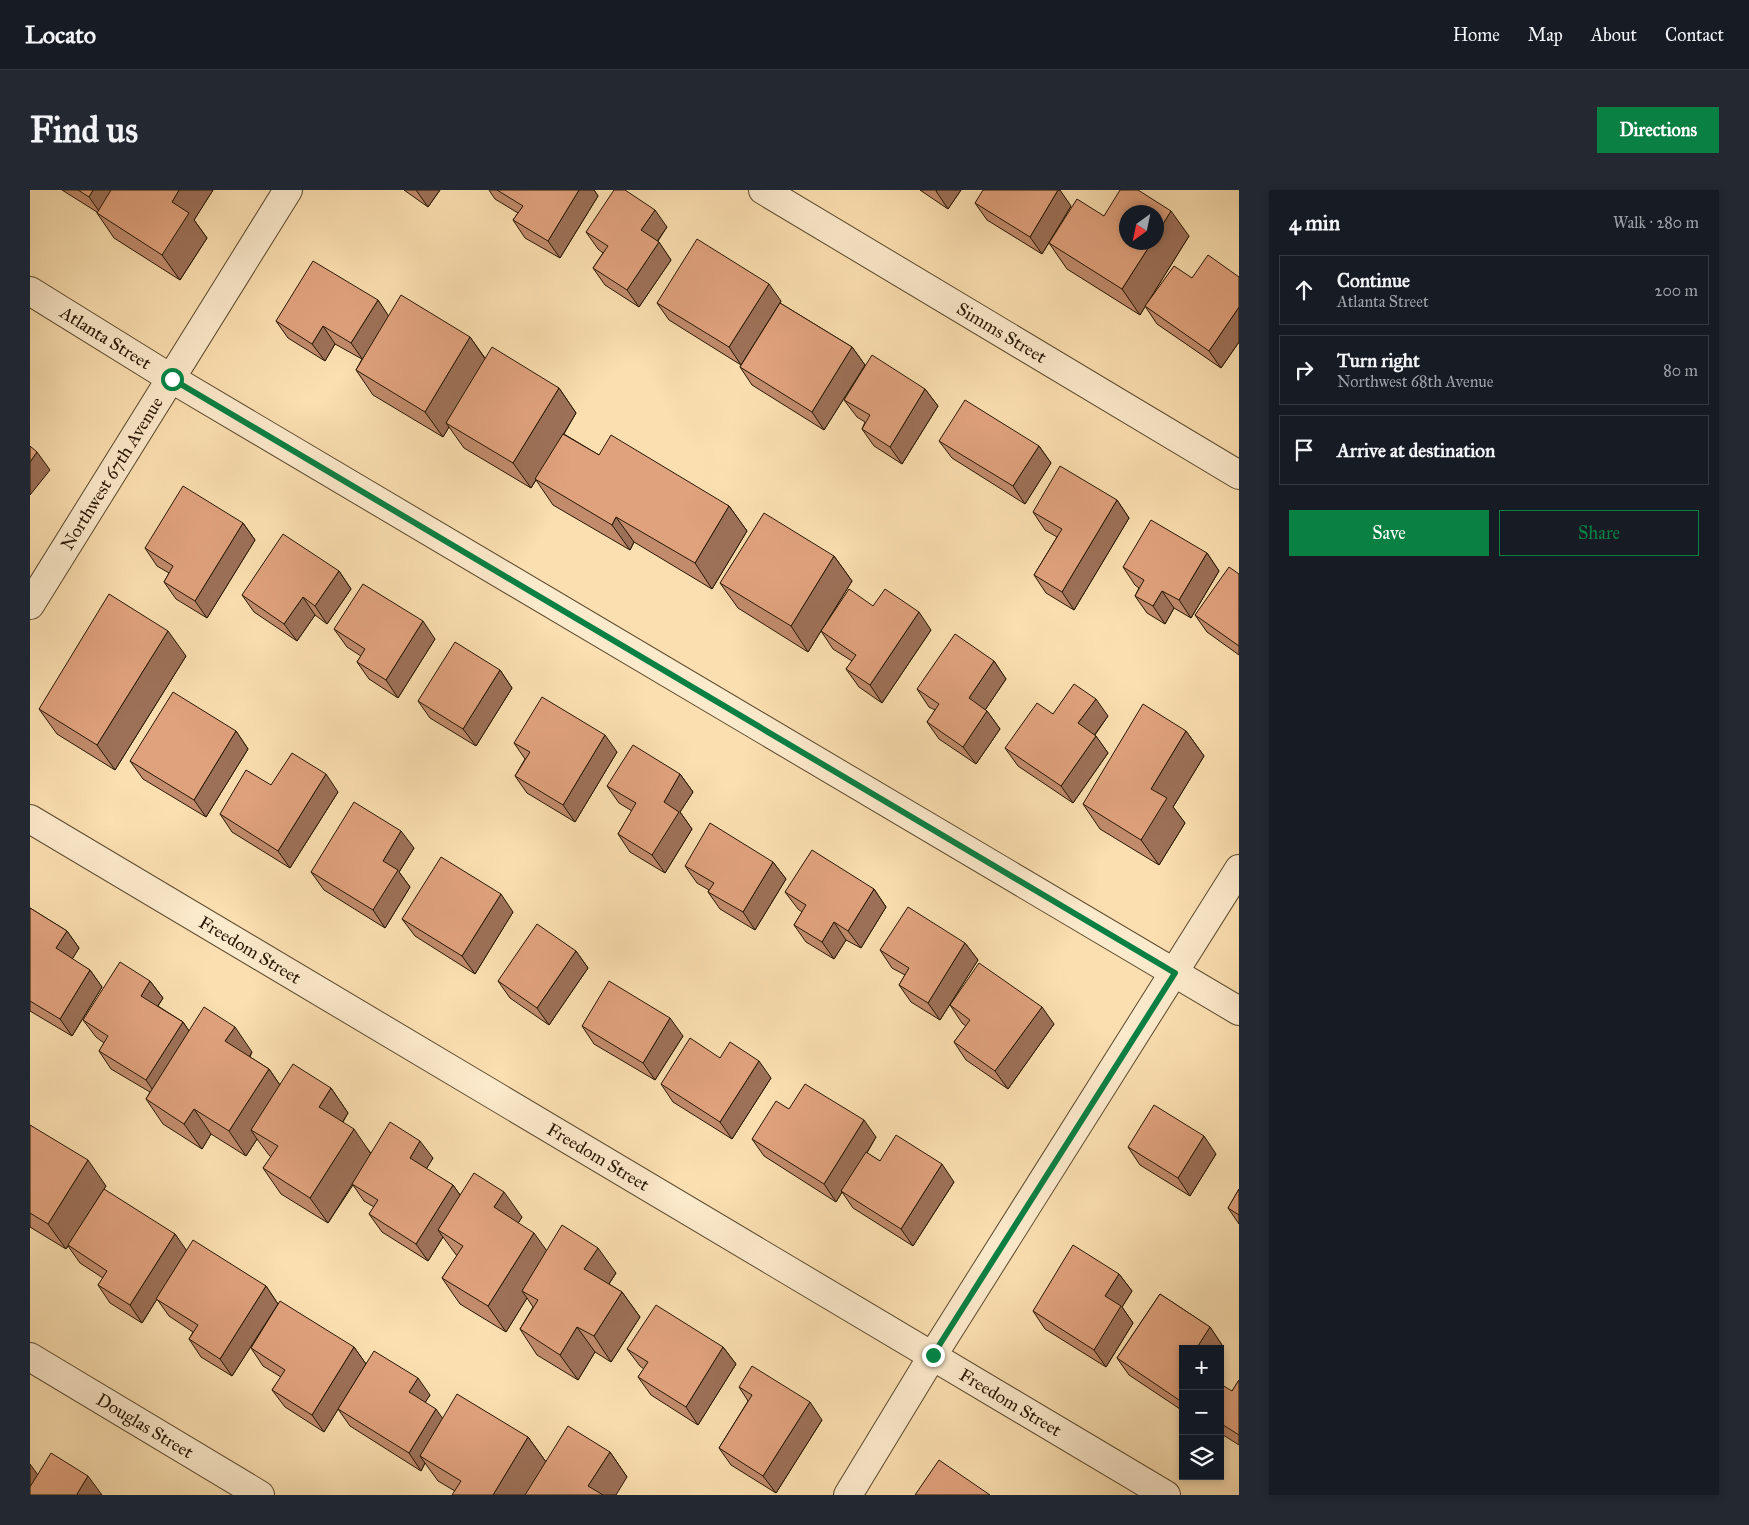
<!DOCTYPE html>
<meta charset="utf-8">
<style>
body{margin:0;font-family:"IM FELL Great Primer",serif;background:#242831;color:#f1f3f6}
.controls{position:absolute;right:15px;bottom:15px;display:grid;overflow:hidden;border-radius:0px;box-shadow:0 2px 8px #0003}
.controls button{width:45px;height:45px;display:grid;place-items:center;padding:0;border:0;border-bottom:1px solid #363941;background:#171b24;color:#f1f3f6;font:25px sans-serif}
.compass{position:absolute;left:1089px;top:15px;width:45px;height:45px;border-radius:50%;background:#171b24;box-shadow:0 2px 8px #0003;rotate:213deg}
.stop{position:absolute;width:15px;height:15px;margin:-11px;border:4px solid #0b8043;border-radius:50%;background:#fff}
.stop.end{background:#0b8043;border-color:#fff;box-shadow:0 1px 5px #0008}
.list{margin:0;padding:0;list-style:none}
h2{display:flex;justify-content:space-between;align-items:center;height:65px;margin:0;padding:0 20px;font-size:21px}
h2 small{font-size:16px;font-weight:400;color:#9ea1a6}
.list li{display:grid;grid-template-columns:32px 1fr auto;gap:15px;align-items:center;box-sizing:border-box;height:70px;margin:0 10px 10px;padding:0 10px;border:1px solid #363941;border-radius:0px}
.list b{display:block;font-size:19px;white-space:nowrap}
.list p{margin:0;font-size:16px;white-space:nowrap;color:#9ea1a6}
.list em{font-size:16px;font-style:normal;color:#9ea1a6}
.actions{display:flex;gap:10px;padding:15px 20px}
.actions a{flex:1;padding:11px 0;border:1px solid #0b8043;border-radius:0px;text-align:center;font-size:18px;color:#0b8043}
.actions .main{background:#0b8043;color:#fff}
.icon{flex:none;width:28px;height:28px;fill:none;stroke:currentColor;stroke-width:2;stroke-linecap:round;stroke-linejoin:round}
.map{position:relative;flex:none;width:1209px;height:1305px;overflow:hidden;border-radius:0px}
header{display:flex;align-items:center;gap:30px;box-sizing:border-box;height:70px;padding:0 25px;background:#171b24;border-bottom:1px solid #363941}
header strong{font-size:24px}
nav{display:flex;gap:28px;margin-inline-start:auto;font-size:18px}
.intro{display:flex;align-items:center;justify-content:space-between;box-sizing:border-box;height:120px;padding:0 30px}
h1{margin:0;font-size:35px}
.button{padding:12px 22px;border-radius:0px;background:#0b8043;color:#fff;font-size:18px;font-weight:700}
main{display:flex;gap:30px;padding:0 30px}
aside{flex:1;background:#171b24;border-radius:0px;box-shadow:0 2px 8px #0003}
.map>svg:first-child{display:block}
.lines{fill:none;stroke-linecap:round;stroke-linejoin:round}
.minor-casing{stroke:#5b492e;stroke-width:30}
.minor{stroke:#fceacc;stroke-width:28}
.wall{fill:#c18b6c;stroke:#261703}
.shaded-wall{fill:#9d7158;stroke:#261703}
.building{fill:#e0a27d;stroke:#261703}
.route{stroke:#0b8043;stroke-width:6}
.labels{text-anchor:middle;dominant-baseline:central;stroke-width:4;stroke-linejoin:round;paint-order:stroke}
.street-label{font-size:18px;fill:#261703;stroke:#fceacc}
</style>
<header>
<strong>Locato</strong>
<nav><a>Home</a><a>Map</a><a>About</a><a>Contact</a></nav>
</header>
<div class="intro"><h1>Find us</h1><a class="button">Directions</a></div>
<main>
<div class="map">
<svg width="1209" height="1305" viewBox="0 0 1209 1305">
<rect width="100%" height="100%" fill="#fbdfb0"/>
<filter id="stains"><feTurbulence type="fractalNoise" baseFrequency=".004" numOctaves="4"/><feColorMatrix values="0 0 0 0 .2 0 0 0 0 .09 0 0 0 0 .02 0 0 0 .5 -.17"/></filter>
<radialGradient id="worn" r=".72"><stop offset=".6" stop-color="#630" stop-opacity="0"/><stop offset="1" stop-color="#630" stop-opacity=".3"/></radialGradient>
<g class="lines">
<g class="minor-casing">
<g id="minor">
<path id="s1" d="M 733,0 L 1209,285"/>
<path id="s2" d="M 0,101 L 142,189 L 1209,821"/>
<path id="s3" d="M 0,415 L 258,0"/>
<path id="s4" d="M 0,629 L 1136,1305"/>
<path id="s5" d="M 0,1167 L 230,1305"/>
<polyline points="818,1305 903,1165 1209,679"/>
</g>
</g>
<use href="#minor" class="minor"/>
</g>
<g class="wall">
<polygon points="32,0 183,0 164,30 177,48 150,90 84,48 67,23 67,22"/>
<polygon points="374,0 410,0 398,17"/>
<polygon points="459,0 564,0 568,6 530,68 495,48 483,30 488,23 465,9"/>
<polygon points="890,0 931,0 918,19"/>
<polygon points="945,13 1041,16 1012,64 957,30"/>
<polygon points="1074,26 1159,46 1116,115 1162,88 1209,87 1209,152 1191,178 1127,134 1115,116 1110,125 1037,79 1019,53"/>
<polygon points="637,37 628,51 641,70 609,117 575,95 563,78 573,63 568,59 556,42"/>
<polygon points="348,110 358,126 440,147 455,168 529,198 546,223 534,244 569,265 699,316 717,341 682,399 604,352 600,360 523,315 506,290 501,298 434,258 419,237 413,247 343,205 326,180 332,169 305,154 295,171 258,148 246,131"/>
<polygon points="751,111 750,113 822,157 835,175 794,240 722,195 710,177 711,175 639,130 627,113"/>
<polygon points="895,199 908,216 872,274 844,256 832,239 835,232 827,227 814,210"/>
<polygon points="909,251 1009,256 1021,273 995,314 922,268"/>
<polygon points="1087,310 1099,328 1044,420 1016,403 1004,385 1027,347 1015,340 1003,322"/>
<polygon points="213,333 225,350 177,428 146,409 134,392 139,383 127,376 115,358"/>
<polygon points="1177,363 1189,381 1161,428 1144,418 1135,434 1117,423 1105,406 1109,398 1105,395 1093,377"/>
<polygon points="804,366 822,391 795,435 843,416 901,440 852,513 829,497 816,479 822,471 803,459 791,441 778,462 708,418 690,393"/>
<polygon points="309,381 321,399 297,434 285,425 267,451 224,422 212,405"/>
<polygon points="1209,384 1209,465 1177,442 1165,425"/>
<polygon points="304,439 405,449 368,508 339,489 327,472 331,466 317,457"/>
<polygon points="156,466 85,580 27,544 9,519"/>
<polygon points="964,471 976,489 955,520 957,521 970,539 946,574 909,549 897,532 905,520 899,517 887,499"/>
<polygon points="470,480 482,498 446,556 400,528 388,511"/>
<polygon points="1023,524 1078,526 1065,545 1078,563 1043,613 988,576 975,558"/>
<polygon points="206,541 218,559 176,627 113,589 100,571"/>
<polygon points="1156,541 1174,566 1143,617 1155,633 1129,675 1070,639 1053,614"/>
<polygon points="484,553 587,562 545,632 497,603 485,586 495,569"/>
<polygon points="650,584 663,602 650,622 662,639 635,683 600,662 588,644 602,621 589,613 577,596"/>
<polygon points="241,595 308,602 260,678 202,642 190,624"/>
<polygon points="384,658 369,682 380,697 355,738 294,700 281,682"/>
<polygon points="743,672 756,689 725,740 690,719 678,702 679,700 667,693 655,676"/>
<polygon points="844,699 856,717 831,758 816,750 804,769 776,752 764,735 772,722 768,719 755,702"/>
<polygon points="0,718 37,741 49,758 42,769 60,780 72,797 42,846 0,821"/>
<polygon points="483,722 445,784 385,746 372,729"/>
<polygon points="935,753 948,770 910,830 881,812 869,795 875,785 862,778 850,760"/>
<polygon points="546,761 558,778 519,835 480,808 468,791"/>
<polygon points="120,791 133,808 128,816 153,832 159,841 222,862 220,867 239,879 250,895 301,898 318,923 313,932 341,963 403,968 396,979 423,995 430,1005 492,1027 488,1033 517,1061 586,1083 579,1094 592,1102 610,1127 581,1172 565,1162 548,1190 507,1165 490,1139 503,1117 497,1108 476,1142 430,1114 412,1088 427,1066 413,1047 398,1071 352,1042 339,1024 344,1017 334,1011 323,995 298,1033 251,1004 233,978 241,967 239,965 227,949 216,966 181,944 172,959 133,934 116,909 120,902 81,879 69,861 74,853 66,847 53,830"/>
<polygon points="920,815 1024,834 978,899 936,870 924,852 936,836 932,833"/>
<polygon points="552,836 653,846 625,890 564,854"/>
<polygon points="690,868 741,888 702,949 643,912 631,894"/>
<polygon points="759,919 846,947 837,963 850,971 924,992 883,1056 823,1018 812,1002 806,1012 734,966 722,949"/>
<polygon points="0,935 76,996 65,1013 145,1044 156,1061 236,1096 248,1114 202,1186 171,1167 159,1149 163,1142 139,1126 127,1109 112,1133 80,1113 68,1095 73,1088 50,1073 38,1056 36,1059 0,1037"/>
<polygon points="1098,957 1186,964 1160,1006 1110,975"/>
<polygon points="1209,999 1209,1034 1198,1018"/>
<polygon points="1089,1084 1102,1101 1092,1117 1103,1133 1076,1177 1015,1139 1003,1121"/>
<polygon points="1130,1104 1180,1137 1192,1155 1189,1159 1153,1159 1153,1221 1099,1185 1087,1168"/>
<polygon points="324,1157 336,1174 400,1205 395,1212 413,1229 498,1247 516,1272 580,1262 597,1287 425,1301 408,1291 395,1273 391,1281 320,1236 308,1219 294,1242 255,1217 242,1200 251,1187 233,1176 221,1158"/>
<polygon points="693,1157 706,1174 668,1235 621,1205 608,1187 614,1179 610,1176 597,1159"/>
<polygon points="1209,1190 1209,1255 1190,1243 1190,1233 1202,1201"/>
<polygon points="709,1197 792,1230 746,1303 701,1275 689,1258 718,1211"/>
</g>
<g class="shaded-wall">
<polygon points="63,0 86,0 71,24 59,7"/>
<polygon points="149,0 183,0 164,30 177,48 150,90 132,65 142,12"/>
<polygon points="386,0 410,0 398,17"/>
<polygon points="549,0 564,0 568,6 530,68 518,51"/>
<polygon points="907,0 931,0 918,19 906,1"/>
<polygon points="1028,0 1030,0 1041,16 1012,64 1000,47"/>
<polygon points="625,20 637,37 623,57 611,40"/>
<polygon points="1141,21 1159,46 1110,125 1092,99 1122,52 1126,52 1126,45"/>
<polygon points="629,52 641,70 609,117 597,100"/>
<polygon points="739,94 751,111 711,175 699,157"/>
<polygon points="348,110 360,128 333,170 321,153"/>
<polygon points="1209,117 1209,152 1191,178 1179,161"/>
<polygon points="293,136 305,154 295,171 282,154"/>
<polygon points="440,147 458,173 416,233 419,237 413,247 395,222"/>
<polygon points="822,157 835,175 794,240 782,222"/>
<polygon points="529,198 546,223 501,298 483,273"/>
<polygon points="895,199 908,216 872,274 860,257"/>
<polygon points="1009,256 1021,273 995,314 983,296"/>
<polygon points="7,262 20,280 0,305 0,272"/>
<polygon points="1087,310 1099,328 1044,420 1032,402"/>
<polygon points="699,316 717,341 682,399 665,373"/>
<polygon points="586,327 604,352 600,360 582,335"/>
<polygon points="213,333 225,350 177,428 165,411"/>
<polygon points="1177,363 1189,381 1161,428 1149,410"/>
<polygon points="804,366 822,391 778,462 761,436"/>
<polygon points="309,381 321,399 297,434 285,416"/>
<polygon points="1132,401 1144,418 1135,434 1123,416"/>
<polygon points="273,407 285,425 267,451 254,434"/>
<polygon points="889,422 901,440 852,513 840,495"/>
<polygon points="393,431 405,449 368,508 356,490"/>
<polygon points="138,441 156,466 85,580 67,555"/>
<polygon points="964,471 976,489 951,526 939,508"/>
<polygon points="470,480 482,498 446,556 433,539"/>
<polygon points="1066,509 1078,526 1060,551 1048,533"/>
<polygon points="957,521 970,539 946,574 933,557"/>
<polygon points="206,541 218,559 176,627 164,610"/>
<polygon points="1156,541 1174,566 1143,617 1155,633 1129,675 1111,650 1121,599"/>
<polygon points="575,545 587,562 545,632 533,615"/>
<polygon points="1066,546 1078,563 1043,613 1031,596"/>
<polygon points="296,584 308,602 260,678 248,661"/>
<polygon points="650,584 663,602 650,622 662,639 635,683 622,665 634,612"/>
<polygon points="371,641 384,658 369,682 380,697 355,738 343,720 353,671"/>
<polygon points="743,672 756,689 725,740 713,722"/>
<polygon points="844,699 856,717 831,758 818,741"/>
<polygon points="471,704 483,722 445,784 432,766"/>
<polygon points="804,732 816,750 804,769 792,752"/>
<polygon points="37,741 49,758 38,776 26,758"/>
<polygon points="935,753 948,770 910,830 898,813"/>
<polygon points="546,761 558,778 519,835 507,818"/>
<polygon points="60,780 72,797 42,846 30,829"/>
<polygon points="120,791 133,808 123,823 111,806"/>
<polygon points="1012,817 1024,834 978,899 965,881"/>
<polygon points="640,828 653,846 625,890 613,873"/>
<polygon points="153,832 165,850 128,908 116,890"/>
<polygon points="205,837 222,862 213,877 195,851"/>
<polygon points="729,871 741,888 702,949 690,932"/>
<polygon points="239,879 256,904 221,940 227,949 216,966 199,941"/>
<polygon points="301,898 318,923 306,942 289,917"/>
<polygon points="164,919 181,944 172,959 154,934"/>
<polygon points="834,930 846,947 813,1002 811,1001 812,1002 806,1012 794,994"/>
<polygon points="324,939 341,964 298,1033 280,1008"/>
<polygon points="1174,946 1186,964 1160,1006 1148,988"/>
<polygon points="390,951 403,968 392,986 380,968"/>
<polygon points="58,970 76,996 36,1059 18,1034"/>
<polygon points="912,974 924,992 883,1056 871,1039"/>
<polygon points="423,995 435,1012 408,1040 413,1047 398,1071 386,1054"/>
<polygon points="474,1002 492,1027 482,1043 464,1017"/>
<polygon points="504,1043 522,1068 492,1101 497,1108 476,1142 458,1116"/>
<polygon points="145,1044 157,1061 112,1133 100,1115"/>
<polygon points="568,1058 586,1083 572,1104 554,1079"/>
<polygon points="1089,1084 1102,1101 1092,1117 1103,1133 1076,1177 1064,1160 1075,1106"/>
<polygon points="236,1096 248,1114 202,1186 190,1169"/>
<polygon points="592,1102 610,1127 581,1172 564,1146"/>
<polygon points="547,1137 565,1162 548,1190 530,1165"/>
<polygon points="1180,1137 1192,1155 1189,1159 1166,1159"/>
<polygon points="324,1157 336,1174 294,1242 282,1225"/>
<polygon points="693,1157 706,1174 668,1235 656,1217"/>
<polygon points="388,1188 400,1205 391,1219 379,1202"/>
<polygon points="780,1212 792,1230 746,1303 733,1286"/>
<polygon points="406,1219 418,1236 390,1266 395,1273 391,1281 379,1263"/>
<polygon points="498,1247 516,1272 496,1305 463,1305"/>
<polygon points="580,1262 597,1287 586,1305 565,1305 558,1296"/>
<polygon points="0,1274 13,1292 0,1305"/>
<polygon points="58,1286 72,1305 48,1305 47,1304"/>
</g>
<g class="building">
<polygon points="48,0 63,0 59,7"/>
<polygon points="81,0 149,0 142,12 159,23 132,65 67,23"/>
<polygon points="467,0 549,0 518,51 483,30 493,16"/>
<polygon points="584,0 595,0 625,20 611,40 629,52 597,100 563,78 578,56 556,42"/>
<polygon points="953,0 1028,0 1000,47 945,13"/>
<polygon points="1090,0 1108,0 1141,21 1126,45 1126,22 1096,22 1096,52 1122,52 1092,99 1019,53 1047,9 1074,26"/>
<polygon points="667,49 739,94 699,157 627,113"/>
<polygon points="1178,65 1209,87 1209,117 1179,161 1115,116 1144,76 1162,88"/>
<polygon points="283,71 348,110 321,153 293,136 282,154 246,131"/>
<polygon points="371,105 440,147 395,222 326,180"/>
<polygon points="750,113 822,157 782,222 710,177"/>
<polygon points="462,157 529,198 483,273 416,233"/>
<polygon points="842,165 895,199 860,257 832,239 840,225 814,210"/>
<polygon points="935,210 1009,256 983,296 909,251"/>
<polygon points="533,244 569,265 581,245 699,316 665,373 586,327 582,335 505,289"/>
<polygon points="0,256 7,262 0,272"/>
<polygon points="1030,276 1087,310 1032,402 1004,385 1032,339 1003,322"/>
<polygon points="153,296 213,333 165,411 134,392 143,376 115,358"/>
<polygon points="734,323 804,366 761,436 690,393"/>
<polygon points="1121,330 1177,363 1149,410 1132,401 1123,416 1105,406 1114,390 1093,377"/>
<polygon points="253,344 309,381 285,416 273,407 254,434 212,405"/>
<polygon points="1199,377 1209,384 1209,456 1165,425"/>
<polygon points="333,394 393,431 356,490 327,472 335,459 304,439"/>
<polygon points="819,399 843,416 855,399 889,422 840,495 816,479 826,465 791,441"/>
<polygon points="79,404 138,441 67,555 9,519"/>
<polygon points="925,444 964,471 939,508 957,521 933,557 897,532 909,514 887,499"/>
<polygon points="425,452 470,480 433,539 388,511"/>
<polygon points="1044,494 1066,509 1048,533 1066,546 1031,596 975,558 1007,513 1023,524"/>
<polygon points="143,502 206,541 164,610 100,571"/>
<polygon points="512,507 575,545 533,615 485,586 500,562 484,553"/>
<polygon points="1113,514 1156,541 1121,599 1137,608 1111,650 1053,614"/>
<polygon points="603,555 650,584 634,612 649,622 622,665 588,644 606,613 577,596"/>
<polygon points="262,563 296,584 248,661 190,624 216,580 241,595"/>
<polygon points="324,612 371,641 353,671 368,680 343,720 281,682"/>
<polygon points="680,633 743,672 713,722 678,702 684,693 655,676"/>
<polygon points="782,660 844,699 818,741 804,732 792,752 764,735 776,715 755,702"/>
<polygon points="411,667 471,704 432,766 372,729"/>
<polygon points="878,717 935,753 898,813 869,795 879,778 850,760"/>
<polygon points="0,718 37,741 26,758 60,780 30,829 0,811"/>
<polygon points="507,734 546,761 507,818 468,791"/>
<polygon points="90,772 120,791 111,806 153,832 116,890 69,861 78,846 53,830"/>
<polygon points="949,773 1012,817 965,881 924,852 940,830 920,815"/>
<polygon points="579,791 640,828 613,873 552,836"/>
<polygon points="174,817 205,837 195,851 239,879 199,941 164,919 154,934 116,909"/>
<polygon points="660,848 690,868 700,852 729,871 690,932 631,894"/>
<polygon points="263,874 301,898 289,917 324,939 280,1008 233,978 248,956 221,940"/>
<polygon points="775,894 834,930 794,994 722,949 746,911 759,919"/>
<polygon points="1124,915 1174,946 1148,988 1098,957"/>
<polygon points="360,932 390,951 380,968 423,995 386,1054 339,1024 348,1010 322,994"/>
<polygon points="0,935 58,970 18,1034 0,1023"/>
<polygon points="866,945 912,974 871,1039 811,1001 836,962 850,971"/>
<polygon points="444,983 474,1002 464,1017 504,1043 458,1116 412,1088 433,1056 408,1040"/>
<polygon points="74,999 145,1044 100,1115 68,1095 77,1081 38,1055"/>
<polygon points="1209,999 1209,1025 1198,1018"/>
<polygon points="532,1035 568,1058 554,1079 592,1102 564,1146 547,1137 530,1165 490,1139 508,1110 492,1101"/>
<polygon points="163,1050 236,1096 190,1169 159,1149 168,1135 126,1109"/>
<polygon points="1043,1055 1089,1084 1075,1106 1091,1116 1064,1160 1003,1121"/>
<polygon points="1130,1104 1180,1137 1166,1159 1153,1159 1153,1210 1152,1212 1087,1168"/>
<polygon points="250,1111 324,1157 282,1225 242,1200 255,1180 221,1158"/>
<polygon points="626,1115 693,1157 656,1217 608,1187 618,1172 597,1159"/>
<polygon points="344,1161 388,1188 379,1202 406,1219 379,1263 308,1219"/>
<polygon points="722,1176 780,1212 733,1286 689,1258 722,1205 709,1197"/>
<polygon points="1209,1190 1209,1245 1190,1233 1190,1198 1192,1195 1202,1201"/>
<polygon points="427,1204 498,1247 463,1305 422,1305 431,1291 390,1266"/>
<polygon points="538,1236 580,1262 558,1296 573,1305 495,1305"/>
<polygon points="21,1263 58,1286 47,1304 48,1305 0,1305 0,1297"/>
<polygon points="909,1270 960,1305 885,1305"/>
</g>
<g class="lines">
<polyline class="route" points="142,189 1145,783 903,1165"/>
</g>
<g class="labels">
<g class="street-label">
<text stroke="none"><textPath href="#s1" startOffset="278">Simms Street</textPath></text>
<text stroke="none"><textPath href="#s2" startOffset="89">Atlanta Street</textPath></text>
<text stroke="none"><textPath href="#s3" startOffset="155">Northwest 67th Avenue</textPath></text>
<text stroke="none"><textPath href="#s4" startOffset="256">Freedom Street</textPath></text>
<text stroke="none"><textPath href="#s4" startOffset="661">Freedom Street</textPath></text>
<text stroke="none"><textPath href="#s4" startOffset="1141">Freedom Street</textPath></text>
<text stroke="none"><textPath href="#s5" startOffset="134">Douglas Street</textPath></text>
</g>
</g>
<rect width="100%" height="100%" filter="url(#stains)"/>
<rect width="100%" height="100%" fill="url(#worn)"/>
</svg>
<div class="controls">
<button>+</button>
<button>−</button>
<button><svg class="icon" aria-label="layers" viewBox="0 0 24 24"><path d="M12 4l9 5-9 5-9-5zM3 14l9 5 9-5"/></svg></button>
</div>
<svg class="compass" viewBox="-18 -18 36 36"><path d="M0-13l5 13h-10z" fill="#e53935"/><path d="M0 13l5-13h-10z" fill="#9ea1a6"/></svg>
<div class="stop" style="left:142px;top:189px"></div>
<div class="stop end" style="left:903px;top:1165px"></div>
</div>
<aside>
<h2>4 min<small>Walk · 280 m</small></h2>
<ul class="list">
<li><svg class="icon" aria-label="ahead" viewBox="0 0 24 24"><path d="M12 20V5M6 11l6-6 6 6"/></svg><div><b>Continue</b><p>Atlanta Street</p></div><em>200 m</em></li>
<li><svg class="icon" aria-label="right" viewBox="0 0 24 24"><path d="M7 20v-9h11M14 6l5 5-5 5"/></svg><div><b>Turn right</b><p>Northwest 68th Avenue</p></div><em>80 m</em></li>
<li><svg class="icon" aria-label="arrive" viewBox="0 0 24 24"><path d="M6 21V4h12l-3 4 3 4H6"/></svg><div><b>Arrive at destination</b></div></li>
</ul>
<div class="actions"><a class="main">Save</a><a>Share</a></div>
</aside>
</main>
